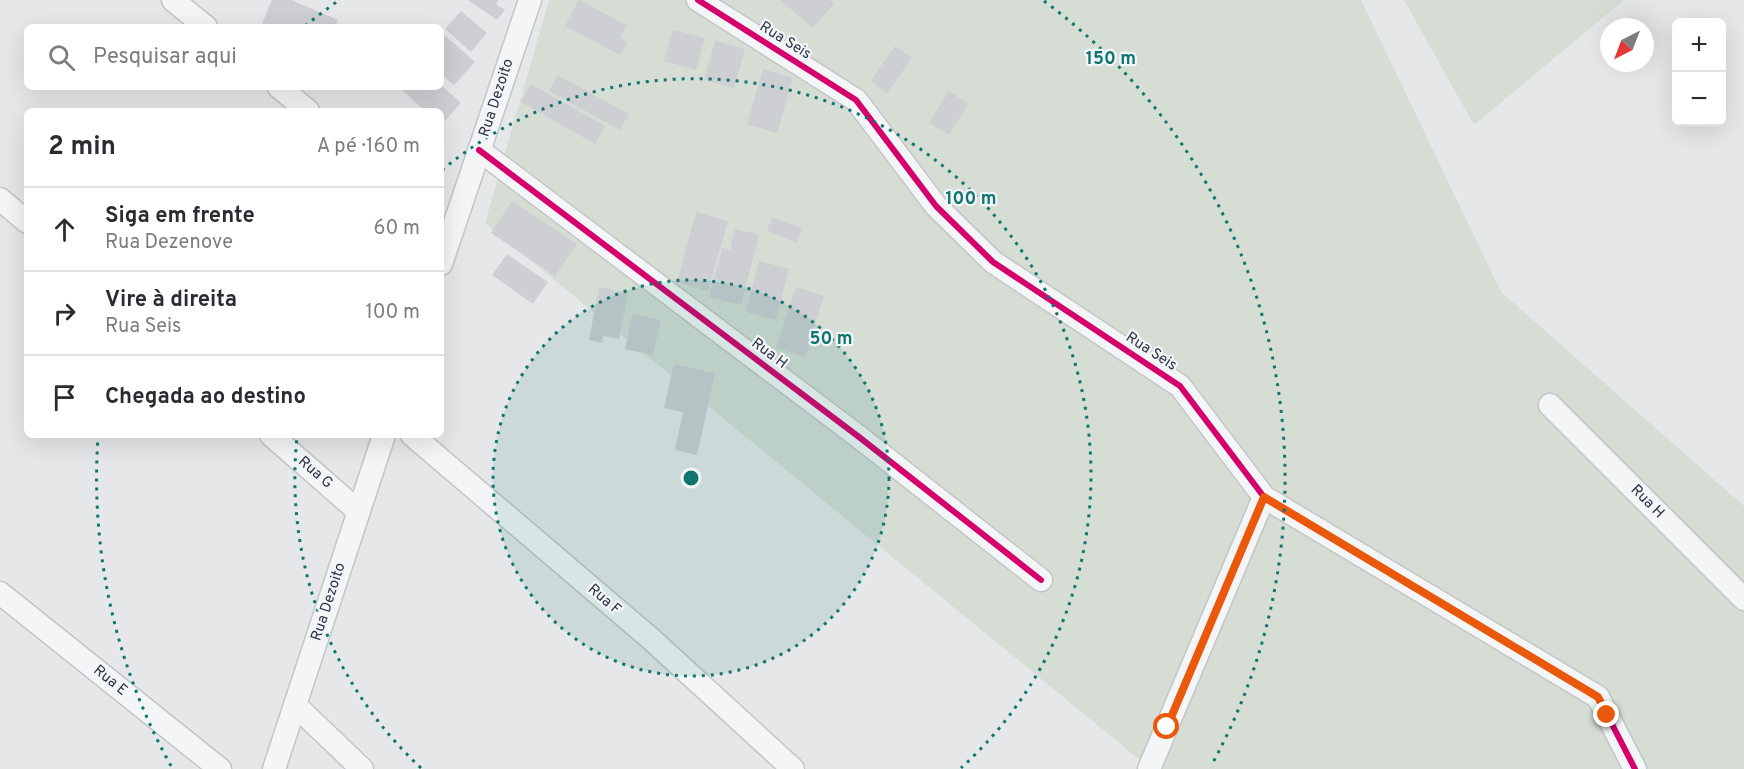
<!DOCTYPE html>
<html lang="pt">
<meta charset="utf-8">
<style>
body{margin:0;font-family:Overpass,sans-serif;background:#f7f7f7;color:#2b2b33}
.controls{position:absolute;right:18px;top:18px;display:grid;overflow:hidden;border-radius:9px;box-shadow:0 6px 24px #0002}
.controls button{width:54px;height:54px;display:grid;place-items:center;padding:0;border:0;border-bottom:2px solid #e1e1e2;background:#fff;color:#2b2b33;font:30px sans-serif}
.compass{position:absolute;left:1600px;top:18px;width:54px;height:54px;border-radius:50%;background:#fff;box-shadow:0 6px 24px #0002;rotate:222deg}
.stop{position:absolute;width:18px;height:18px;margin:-14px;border:4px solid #ea580c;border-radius:50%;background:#fff}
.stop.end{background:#ea580c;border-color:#fff;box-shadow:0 2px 6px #0008}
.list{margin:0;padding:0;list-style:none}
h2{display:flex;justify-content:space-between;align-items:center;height:78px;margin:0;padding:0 24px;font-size:26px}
h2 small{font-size:20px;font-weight:400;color:#7c7c81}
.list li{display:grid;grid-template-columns:39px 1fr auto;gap:18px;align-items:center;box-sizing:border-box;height:84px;padding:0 24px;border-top:2px solid #e1e1e2}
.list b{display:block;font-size:22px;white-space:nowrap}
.list p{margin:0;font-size:20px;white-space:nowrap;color:#7c7c81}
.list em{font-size:20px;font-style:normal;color:#7c7c81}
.icon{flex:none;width:33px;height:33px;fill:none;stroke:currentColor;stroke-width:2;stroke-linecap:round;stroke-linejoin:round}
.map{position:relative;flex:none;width:1744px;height:769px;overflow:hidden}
.search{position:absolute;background:#fff;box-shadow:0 6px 24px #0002;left:24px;top:24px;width:420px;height:66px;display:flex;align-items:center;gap:15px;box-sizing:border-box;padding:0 21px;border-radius:9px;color:#7c7c81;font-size:22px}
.panel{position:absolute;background:#fff;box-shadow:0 6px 24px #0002;left:24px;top:108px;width:420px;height:330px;border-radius:9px}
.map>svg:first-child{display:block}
.green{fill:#d5ddd5}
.building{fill:#cdcfd2}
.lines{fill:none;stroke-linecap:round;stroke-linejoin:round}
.street-casing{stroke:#c3c5c7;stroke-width:25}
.street{stroke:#f4f5f6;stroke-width:22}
.cycleway-casing{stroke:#f3f5f8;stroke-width:10}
.cycleway{stroke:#d6006c;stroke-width:6}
.route{stroke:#ea580c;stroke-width:8}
.ring{fill:none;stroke:#0f766e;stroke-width:3;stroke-dasharray:3 6}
.labels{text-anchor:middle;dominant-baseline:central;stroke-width:4.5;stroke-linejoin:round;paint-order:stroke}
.street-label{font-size:15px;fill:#2a3344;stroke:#f3f5f8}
.centre{fill:#0f766e;stroke:#f3f5f8;stroke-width:3}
.ring-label{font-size:18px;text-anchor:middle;font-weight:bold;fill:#0f766e;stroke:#f3f5f8;stroke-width:4.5;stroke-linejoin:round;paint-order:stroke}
</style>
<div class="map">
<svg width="1744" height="769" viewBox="0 0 1744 769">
<rect width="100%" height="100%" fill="#e5e7e9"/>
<g class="green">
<polygon points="549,0 1361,0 1501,292 1744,506 1744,769 1151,769 485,223"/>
<polygon points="1404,0 1624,0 1474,125"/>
</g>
<g class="building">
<polygon points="272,0 291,0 338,20 335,27 262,27 261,26"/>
<polygon points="468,0 499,0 496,4 505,10 497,20"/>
<polygon points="579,0 626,25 620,38 627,42 620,55 565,26"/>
<polygon points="780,0 830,0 834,4 813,28"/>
<polygon points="461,11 487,33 471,52 445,29"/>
<polygon points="673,30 705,38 696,70 664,61"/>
<polygon points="441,32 475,62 454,85 441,74"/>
<polygon points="715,41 745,49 734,88 704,80"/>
<polygon points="895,46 912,58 887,93 871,81"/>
<polygon points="763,69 793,78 777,133 747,124"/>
<polygon points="557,75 629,114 620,130 549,91"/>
<polygon points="531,84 605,126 595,144 521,102"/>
<polygon points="441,85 461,103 441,125 441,111 425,111 399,87 441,87"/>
<polygon points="949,91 968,104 949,135 929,123"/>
<polygon points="512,201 577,244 555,276 491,233"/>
<polygon points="696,212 728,221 708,291 677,282"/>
<polygon points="772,217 802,228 797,243 767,231"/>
<polygon points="735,229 759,235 741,305 709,297 722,248 730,250"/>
<polygon points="507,254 548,282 533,304 492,275"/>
<polygon points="759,261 789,269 776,320 746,312"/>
<polygon points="599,287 628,293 619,339 603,336 602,343 589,340"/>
<polygon points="796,287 824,296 805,357 776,348"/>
<polygon points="632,314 661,320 653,355 625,349"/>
<polygon points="674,364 715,373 697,455 675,450 683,412 664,408"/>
</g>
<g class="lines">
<g class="street-casing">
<g id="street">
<polyline points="173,0 206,27"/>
<polyline points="698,0 856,100 936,206 993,262 1180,386 1264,497 1598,697 1635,769"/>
<polyline points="279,87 308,111"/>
<polyline points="479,150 859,437 1041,580"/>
<polyline points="0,199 27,222"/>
<polyline points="441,264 530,0"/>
<polyline points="1550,405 1744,599"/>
<polyline points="271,435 358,511"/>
<polyline points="412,435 650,638 793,769"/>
<polyline points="0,593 220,769"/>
<polyline points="295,705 362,769"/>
<polyline points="274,769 384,435"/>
<polyline points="1149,769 1264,497"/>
</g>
</g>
<use href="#street" class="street"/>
<g class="cycleway-casing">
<g id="cycleway">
<polyline points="698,0 856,100 936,206 993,262 1180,386 1264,497 1598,697 1635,769"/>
<polyline points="479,150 859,437 1041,580"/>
</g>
</g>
<use href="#cycleway" class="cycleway"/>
</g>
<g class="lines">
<polyline class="route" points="1167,727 1264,497 1598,697 1607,715"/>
</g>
<circle cx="691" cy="478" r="198" fill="#0f766e" fill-opacity=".12"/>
<g class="ring">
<circle cx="691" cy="478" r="198"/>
<path d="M421 768A396 396 0 0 1 297 437M442 170A396 396 0 0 1 961 768"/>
<path d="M171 766A594 594 0 0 1 98 437M305 26A594 594 0 0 1 338 1M1044 1A594 594 0 0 1 1211 766"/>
</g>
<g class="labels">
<g class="street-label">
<text transform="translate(785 41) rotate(32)">Rua Seis</text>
<text transform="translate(497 98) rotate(-72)">Rua Dezoito</text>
<text transform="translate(1151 352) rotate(33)">Rua Seis</text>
<text transform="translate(769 354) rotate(37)">Rua H</text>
<text transform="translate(315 473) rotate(41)">Rua G</text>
<text transform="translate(1647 502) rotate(45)">Rua H</text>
<text transform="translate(604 600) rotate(41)">Rua F</text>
<text transform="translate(329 602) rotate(-72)">Rua Dezoito</text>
<text transform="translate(110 681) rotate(39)">Rua E</text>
</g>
</g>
<circle cx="691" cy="478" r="9" class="centre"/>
<g class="ring-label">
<text x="1111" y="64">150 m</text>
<text x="971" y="204">100 m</text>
<text x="831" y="344">50 m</text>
</g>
</svg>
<div class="controls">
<button>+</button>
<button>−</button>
</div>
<svg class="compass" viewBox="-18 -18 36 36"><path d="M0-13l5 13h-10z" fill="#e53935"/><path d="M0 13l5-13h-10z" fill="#7c7c81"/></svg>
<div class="stop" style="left:1167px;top:727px"></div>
<div class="stop end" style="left:1607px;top:715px"></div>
<div class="search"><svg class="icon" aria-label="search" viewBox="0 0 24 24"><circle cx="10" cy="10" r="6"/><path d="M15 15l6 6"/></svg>Pesquisar aqui</div>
<section class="panel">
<h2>2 min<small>A pé · 160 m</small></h2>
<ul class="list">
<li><svg class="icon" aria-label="ahead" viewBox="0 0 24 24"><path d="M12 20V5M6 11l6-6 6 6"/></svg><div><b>Siga em frente</b><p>Rua Dezenove</p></div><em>60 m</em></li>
<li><svg class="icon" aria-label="right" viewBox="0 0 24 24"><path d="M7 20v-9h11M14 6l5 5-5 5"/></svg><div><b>Vire à direita</b><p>Rua Seis</p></div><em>100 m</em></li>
<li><svg class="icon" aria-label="arrive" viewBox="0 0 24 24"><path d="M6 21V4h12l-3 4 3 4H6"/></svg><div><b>Chegada ao destino</b></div></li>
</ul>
</section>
</div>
